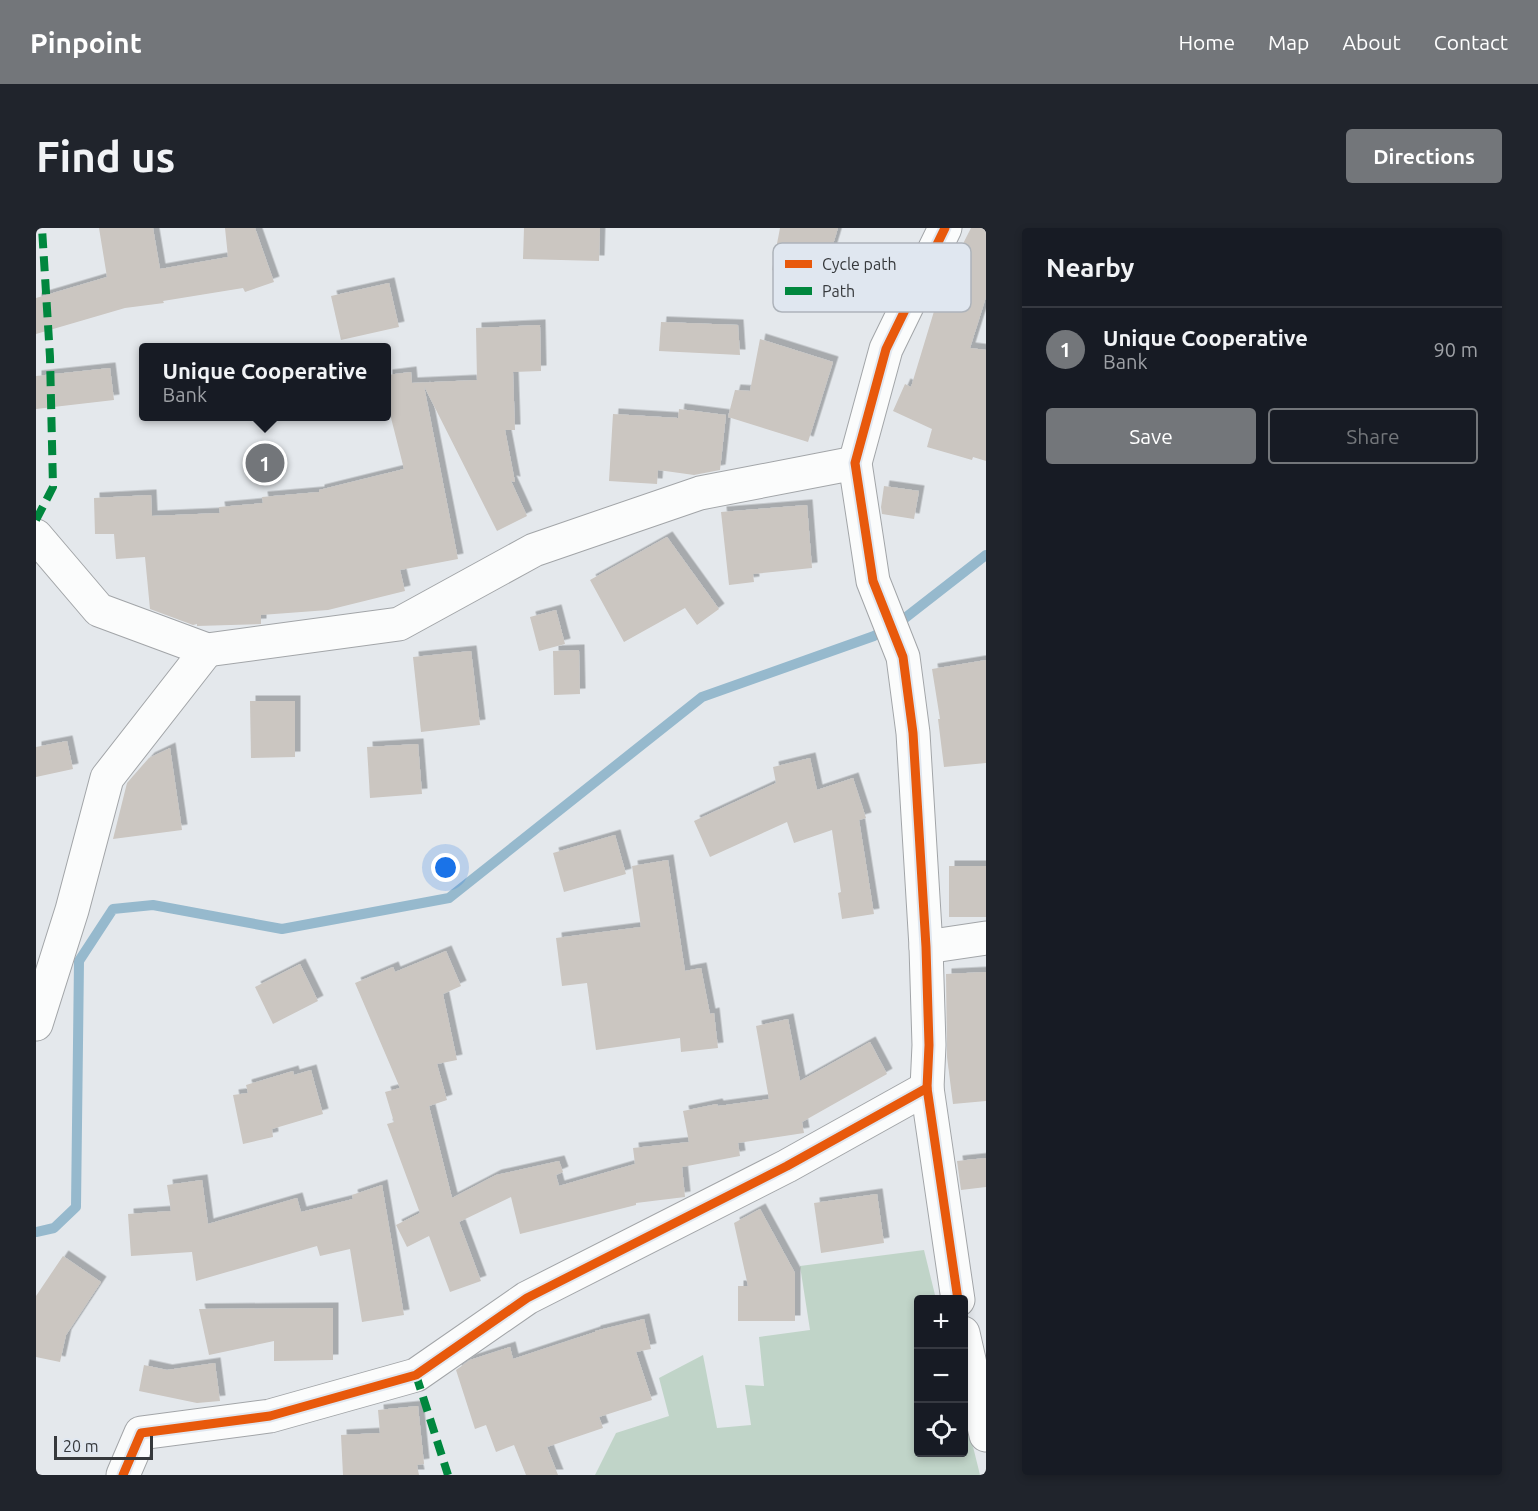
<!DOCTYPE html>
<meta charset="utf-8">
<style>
body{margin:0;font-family:Ubuntu,sans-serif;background:#20242c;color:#f1f3f6}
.controls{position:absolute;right:18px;bottom:18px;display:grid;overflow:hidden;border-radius:6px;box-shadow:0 3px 9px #0003}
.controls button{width:54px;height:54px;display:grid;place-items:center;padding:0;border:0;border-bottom:2px solid #363941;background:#171b24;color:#f1f3f6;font:30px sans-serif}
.scale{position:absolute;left:18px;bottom:15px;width:99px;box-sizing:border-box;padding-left:6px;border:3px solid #36393c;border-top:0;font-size:16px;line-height:21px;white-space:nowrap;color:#36393c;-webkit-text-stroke:4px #e0e7f0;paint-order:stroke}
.you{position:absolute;left:410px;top:640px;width:21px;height:21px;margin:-15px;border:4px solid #fff;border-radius:50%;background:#1a73e8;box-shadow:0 0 0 9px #1a73e833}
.badge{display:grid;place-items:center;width:39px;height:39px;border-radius:50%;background:#73767a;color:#fff;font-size:20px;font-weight:700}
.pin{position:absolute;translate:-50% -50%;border:3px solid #fff;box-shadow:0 2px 6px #0006}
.popup{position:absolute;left:103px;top:115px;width:252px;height:78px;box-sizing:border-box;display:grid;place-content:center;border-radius:6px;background:#171b24;filter:drop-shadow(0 2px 4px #0005);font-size:20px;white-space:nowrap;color:#9ea1a6}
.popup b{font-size:22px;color:#f1f3f6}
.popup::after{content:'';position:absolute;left:50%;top:100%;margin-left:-12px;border:12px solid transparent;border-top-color:#171b24}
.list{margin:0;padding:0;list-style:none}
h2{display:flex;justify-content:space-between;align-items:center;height:78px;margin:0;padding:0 24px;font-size:26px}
h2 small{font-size:20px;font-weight:400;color:#9ea1a6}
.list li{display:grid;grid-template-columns:39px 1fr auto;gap:18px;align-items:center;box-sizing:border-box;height:84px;padding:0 24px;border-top:2px solid #363941}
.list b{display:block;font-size:22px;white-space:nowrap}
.list p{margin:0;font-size:20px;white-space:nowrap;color:#9ea1a6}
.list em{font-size:20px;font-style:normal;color:#9ea1a6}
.actions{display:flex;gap:12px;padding:18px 24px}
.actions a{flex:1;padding:14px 0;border:2px solid #73767a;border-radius:6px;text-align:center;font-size:21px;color:#73767a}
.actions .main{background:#73767a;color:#fff}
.icon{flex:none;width:33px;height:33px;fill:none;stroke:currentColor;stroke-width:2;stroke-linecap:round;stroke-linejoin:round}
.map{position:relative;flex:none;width:950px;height:1247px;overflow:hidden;border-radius:6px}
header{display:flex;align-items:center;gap:36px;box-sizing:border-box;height:84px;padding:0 30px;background:#73767a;color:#fff}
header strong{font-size:28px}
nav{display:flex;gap:33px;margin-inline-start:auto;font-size:21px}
.intro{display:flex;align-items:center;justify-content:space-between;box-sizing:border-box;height:144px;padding:0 36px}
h1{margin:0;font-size:42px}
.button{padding:15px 27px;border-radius:6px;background:#73767a;color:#fff;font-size:21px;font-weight:700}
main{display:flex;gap:36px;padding:0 36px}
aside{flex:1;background:#171b24;border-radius:6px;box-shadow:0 3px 9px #0003}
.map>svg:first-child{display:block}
.green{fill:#c0d4c8}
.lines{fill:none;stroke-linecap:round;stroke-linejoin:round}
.stream{stroke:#96b9cd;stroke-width:10}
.building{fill:#cbc6c1;filter:url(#shadow)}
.minor-casing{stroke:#a2a5a8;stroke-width:35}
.minor{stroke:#fbfcfc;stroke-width:33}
.quiet{stroke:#00873e;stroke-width:8;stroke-dasharray:15 8;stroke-linecap:butt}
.cycleway-casing{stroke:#e0e7f0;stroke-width:13}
.cycleway{stroke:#e8590c;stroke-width:9}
.key{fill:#e0e7f0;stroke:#adb3ba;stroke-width:1.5}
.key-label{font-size:16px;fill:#36393c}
</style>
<header>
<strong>Pinpoint</strong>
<nav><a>Home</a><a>Map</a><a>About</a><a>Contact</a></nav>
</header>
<div class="intro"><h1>Find us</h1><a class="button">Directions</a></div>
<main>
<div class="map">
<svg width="950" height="1247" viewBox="0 0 950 1247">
<defs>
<filter id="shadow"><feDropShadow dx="5.5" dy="-5.5" stdDeviation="0" flood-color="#0004"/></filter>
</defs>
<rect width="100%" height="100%" fill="#e4e8ec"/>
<polygon class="green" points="888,1022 900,1071 882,1072 882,1224 927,1224 928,1182 944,1247 559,1247 580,1205 633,1188 623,1150 667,1127 681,1200 715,1197 709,1157 728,1158 723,1109 774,1102 764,1038"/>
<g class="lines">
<polyline class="stream" points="0,1004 18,1000 40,979 43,733 77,681 117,677 246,701 413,670 666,469 838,408 869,390 950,327"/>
</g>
<g class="building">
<polygon points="63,0 117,0 124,41 192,29 189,0 219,0 238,54 209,64 207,60 127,73 128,75 89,80 0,106 0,70 71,49"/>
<polygon points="488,0 564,0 563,33 487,31"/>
<polygon points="744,0 802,0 785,56 736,42"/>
<polygon points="935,0 950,0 950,69 934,120 950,122 950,233 937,229 936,232 891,219 896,201 857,183 869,156 875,159 906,57"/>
<polygon points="353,55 363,99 305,112 295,68"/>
<polygon points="625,94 702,97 704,127 623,123"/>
<polygon points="504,97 505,143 477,144 479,202 469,202 479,254 475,253 491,288 461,303 388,158 422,331 364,342 369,363 292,382 225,387 225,396 161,398 161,396 157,397 114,381 109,329 80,331 78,306 59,306 58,270 115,267 116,288 184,285 183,279 227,275 226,269 283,264 283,262 368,241 354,186 351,186 351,147 375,144 376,155 441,152 440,100"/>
<polygon points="724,111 797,134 772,214 692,189 699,162 714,163"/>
<polygon points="74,140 78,172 0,181 0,148"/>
<polygon points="643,181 690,187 684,242 658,247 622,242 621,256 573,253 577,186 642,190"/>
<polygon points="848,258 883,263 878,291 846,286 845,279"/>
<polygon points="771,277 776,340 717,346 718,354 693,357 685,284"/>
<polygon points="631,309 683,381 661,397 649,380 588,414 554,352"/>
<polygon points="520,382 529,416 503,423 494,389"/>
<polygon points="543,422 544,466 518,467 517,423"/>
<polygon points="435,423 444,497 385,504 377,429"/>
<polygon points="950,432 950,535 908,539 902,491 904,491 896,441"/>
<polygon points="214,473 259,473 259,529 215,530"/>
<polygon points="31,513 37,541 0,549 0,519"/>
<polygon points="382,516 386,566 334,570 331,519"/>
<polygon points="134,520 146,602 77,611 91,555 113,530"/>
<polygon points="774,530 781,562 817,550 830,590 823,592 838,686 806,691 802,665 805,664 796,602 758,615 751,594 674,629 658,593 740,555 737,539"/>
<polygon points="579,607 590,646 528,664 517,625"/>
<polygon points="632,632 649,743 665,740 674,786 678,785 682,820 645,824 644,810 560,822 551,755 526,758 520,710 605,699 596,638"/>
<rect x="913" y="638" width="37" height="51"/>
<polygon points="410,723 425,758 407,766 421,832 401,836 411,872 393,878 416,970 460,947 523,933 527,944 520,947 523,958 599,936 597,920 653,914 647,883 681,876 682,878 733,871 720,798 752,791 764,853 834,814 851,846 766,894 768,905 702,915 704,928 646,939 649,969 600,975 600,977 484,1006 475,969 423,994 445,1053 414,1064 393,1008 371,1019 360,997 384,985 351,896 358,894 349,864 364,860 319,755 357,739 359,744"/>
<polygon points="264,736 282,773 237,796 219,759"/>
<polygon points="950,744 950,873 917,876 911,829 910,746"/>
<polygon points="275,842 287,886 236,901 237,909 207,916 197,867 212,865 210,857 257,843 258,847"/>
<polygon points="950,930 950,959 925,962 921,933"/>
<polygon points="166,952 172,996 261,970 265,984 317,971 316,967 346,957 368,1087 326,1094 314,1021 284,1028 281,1018 160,1053 156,1024 95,1028 92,986 135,983 131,957"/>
<polygon points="841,966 848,1015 785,1025 778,975"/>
<polygon points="724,981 759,1045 759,1093 702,1093 702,1058 712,1058 698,995"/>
<polygon points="27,1028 65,1054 30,1107 24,1134 0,1129 0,1068"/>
<polygon points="297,1080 297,1132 238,1133 238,1113 173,1127 163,1081"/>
<polygon points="608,1091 615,1121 600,1124 616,1172 563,1189 567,1200 511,1219 522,1247 490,1247 478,1217 460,1224 450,1197 439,1201 420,1142 434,1132 474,1119 477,1131 559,1104 559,1103"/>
<polygon points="179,1135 184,1173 161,1175 103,1163 108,1137 131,1142"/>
<polygon points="382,1178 388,1236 381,1237 383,1247 307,1247 305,1207 344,1205 342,1182"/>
</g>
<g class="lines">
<g class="minor-casing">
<g id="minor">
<polyline points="909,0 850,121 819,235 837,353 867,429 877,505 890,719 893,817 891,860 922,1072"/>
<polyline points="0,308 63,382 171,422 363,396 498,322 664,265 819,235"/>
<polyline points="890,719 950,710"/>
<polyline points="0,796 36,682 71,550 171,422"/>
<polyline points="927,1105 950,1207"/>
<polyline points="87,1247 105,1205 234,1188 380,1147 491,1070 751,938 891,860"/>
</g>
</g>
<use href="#minor" class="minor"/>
<g class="quiet">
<polyline points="0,292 17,259 14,129 6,0"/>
<polyline points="380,1147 412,1247"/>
</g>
<g class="cycleway-casing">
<g id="cycleway">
<polyline points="909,0 850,121 819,235 837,353 867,429 877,505 890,719 893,817 891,860 922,1072"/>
<polyline points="87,1247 105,1205 234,1188 380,1147 491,1070 751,938 891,860"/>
</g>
</g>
<use href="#cycleway" class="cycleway"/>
</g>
<rect x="737" y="15" width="198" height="69" rx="9" class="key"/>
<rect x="749" y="32" width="27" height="8" fill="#e8590c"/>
<rect x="749" y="59" width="27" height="8" fill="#00873e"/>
<g class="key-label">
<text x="786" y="42">Cycle path</text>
<text x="786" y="69">Path</text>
</g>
</svg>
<div class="controls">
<button>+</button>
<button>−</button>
<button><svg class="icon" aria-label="locate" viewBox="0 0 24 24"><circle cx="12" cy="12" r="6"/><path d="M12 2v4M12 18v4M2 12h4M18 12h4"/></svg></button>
</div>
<div class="scale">20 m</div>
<div class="you"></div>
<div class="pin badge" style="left:229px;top:235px">1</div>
<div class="popup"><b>Unique Cooperative</b>Bank</div>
</div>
<aside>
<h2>Nearby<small></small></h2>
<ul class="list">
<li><span class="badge">1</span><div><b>Unique Cooperative</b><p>Bank</p></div><em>90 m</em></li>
</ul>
<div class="actions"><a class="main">Save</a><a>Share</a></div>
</aside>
</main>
